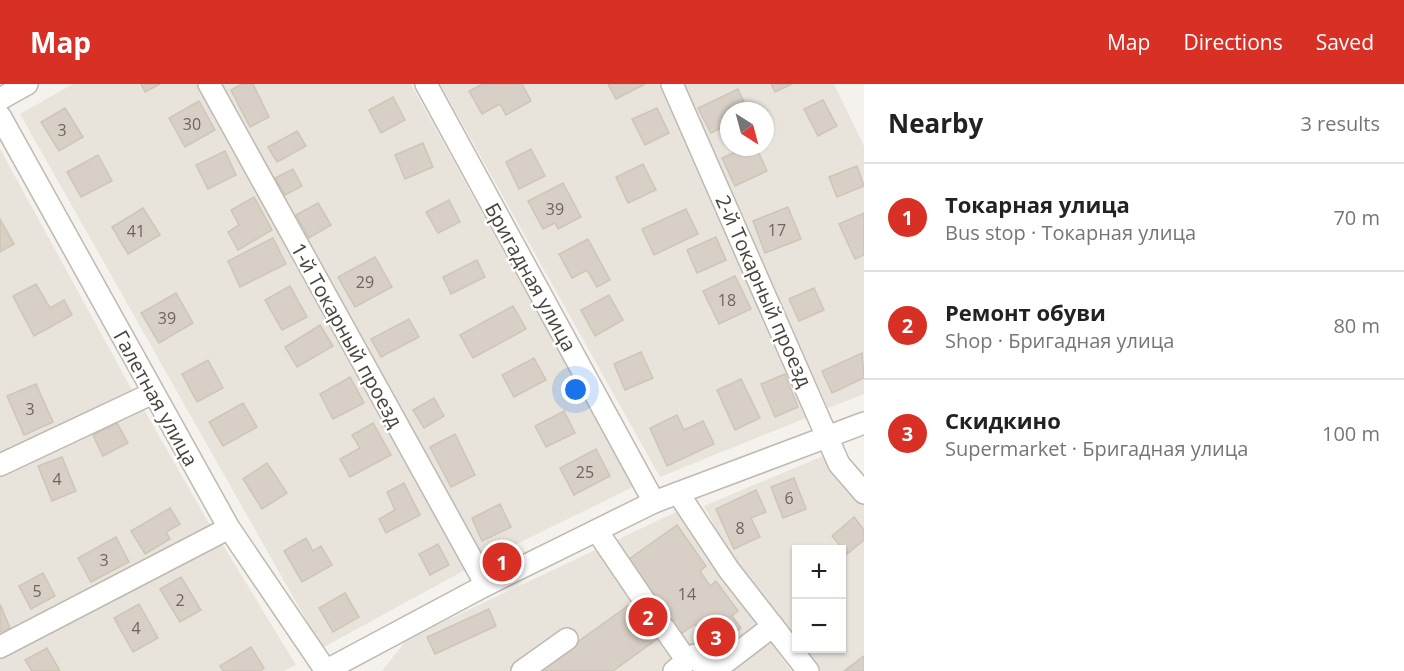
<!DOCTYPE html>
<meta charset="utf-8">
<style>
body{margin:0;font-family:"Open Sans",sans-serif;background:#f6f6f6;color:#222}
.controls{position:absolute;right:18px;bottom:18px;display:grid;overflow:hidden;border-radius:0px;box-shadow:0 2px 4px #0004}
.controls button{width:54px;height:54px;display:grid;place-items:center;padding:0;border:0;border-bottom:2px solid #e0e0e0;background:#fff;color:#222;font:30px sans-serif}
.compass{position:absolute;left:720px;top:18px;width:54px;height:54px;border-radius:50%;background:#fff;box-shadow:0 2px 4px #0004;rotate:144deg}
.you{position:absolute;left:576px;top:306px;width:21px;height:21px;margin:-15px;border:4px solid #fff;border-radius:50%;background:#1a73e8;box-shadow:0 0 0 9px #1a73e833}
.badge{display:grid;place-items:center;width:39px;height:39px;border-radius:50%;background:#d93025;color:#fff;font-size:20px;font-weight:700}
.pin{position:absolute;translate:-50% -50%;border:3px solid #fff;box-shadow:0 2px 6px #0006}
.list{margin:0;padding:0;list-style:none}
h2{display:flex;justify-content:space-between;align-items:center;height:78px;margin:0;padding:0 24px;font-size:26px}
h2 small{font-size:20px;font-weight:400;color:#767676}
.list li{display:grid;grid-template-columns:39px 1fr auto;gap:18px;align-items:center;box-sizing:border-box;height:108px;padding:0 24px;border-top:2px solid #e0e0e0}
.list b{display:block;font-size:22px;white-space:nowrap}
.list p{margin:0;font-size:20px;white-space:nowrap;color:#767676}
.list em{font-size:20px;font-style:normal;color:#767676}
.map{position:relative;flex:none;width:864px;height:587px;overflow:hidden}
header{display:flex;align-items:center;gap:36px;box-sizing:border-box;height:84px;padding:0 30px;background:#d93025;color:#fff}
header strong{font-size:28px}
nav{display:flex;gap:33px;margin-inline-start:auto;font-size:21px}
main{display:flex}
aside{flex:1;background:#fff}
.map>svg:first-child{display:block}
.residential{fill:#e8e4dc;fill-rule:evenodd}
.building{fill:#d8d0c6;stroke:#cfc5b7;stroke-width:1.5}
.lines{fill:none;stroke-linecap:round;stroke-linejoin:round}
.minor-casing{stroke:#bfb9b0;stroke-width:24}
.minor{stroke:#fff;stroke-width:21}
.labels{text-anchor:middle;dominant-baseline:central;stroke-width:5;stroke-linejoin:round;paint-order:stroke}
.number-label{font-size:16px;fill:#6d665e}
.street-label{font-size:20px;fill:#49433b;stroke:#fff}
</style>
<header>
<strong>Map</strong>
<nav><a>Map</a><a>Directions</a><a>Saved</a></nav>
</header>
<main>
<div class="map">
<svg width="864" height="587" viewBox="0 0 864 587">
<rect width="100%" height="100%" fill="#f5f2ed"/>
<g class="residential">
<polygon points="73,0 197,0 465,486 322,564 20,30"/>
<polygon points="218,0 411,0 633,403 484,476"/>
<polygon points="440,0 663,0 813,331 660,393"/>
<path d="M 681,0 L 834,0 L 864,62 L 864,310 L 828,324 ZM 729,27 L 765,27 L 765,63 L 729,63 Z"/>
<polygon points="0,65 132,306 0,370"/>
<polygon points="142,322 211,443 0,555 0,391"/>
<polygon points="823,372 864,420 864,587 821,587 803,565 842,564 842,466 796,466 796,557 735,480 704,422"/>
<polygon points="678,427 791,587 382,587 407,555"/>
<polygon points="220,456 296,581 284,587 0,587 0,572"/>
</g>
<g class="building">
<polygon points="141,0 160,0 145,8"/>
<polygon points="242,0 253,0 269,33 250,43 231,6"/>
<polygon points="483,0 522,0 531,17 506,31 500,20 482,30 469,7"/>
<polygon points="608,0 645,0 616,15"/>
<polygon points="771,0 792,0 775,8"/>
<polygon points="738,5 748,27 729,27 729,40 711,49 698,24"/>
<polygon points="393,13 405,36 381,49 369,26"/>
<polygon points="823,16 837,42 818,52 804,25"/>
<polygon points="199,17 215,46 185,63 169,34"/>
<polygon points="65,24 83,53 59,67 41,38"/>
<polygon points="657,24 669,49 645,61 632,35"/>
<polygon points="297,47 306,62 277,78 268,63"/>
<polygon points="423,59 433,83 405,95 395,71"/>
<polygon points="746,63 756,63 767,87 735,102 722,74"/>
<polygon points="531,65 545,92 519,105 506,78"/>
<polygon points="225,67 236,91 208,105 196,81"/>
<polygon points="98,71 112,97 81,113 67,88"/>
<polygon points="643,80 656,106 628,119 616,93"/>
<polygon points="857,82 864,102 837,113 829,93"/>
<polygon points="293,85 302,102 285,111 275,94"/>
<polygon points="563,99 581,133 558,145 555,139 543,145 528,117"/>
<polygon points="254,113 272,146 238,166 228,148 239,141 231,126"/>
<polygon points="449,116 460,138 438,149 426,128"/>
<polygon points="318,119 331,141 309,154 296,131"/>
<polygon points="788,123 801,155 765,169 753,137"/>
<polygon points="143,124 160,151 128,170 112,143"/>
<polygon points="686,125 698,150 654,171 642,145"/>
<polygon points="864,129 864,171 855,175 839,140"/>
<polygon points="0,135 14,160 0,168"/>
<polygon points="716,153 726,176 697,189 687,166"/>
<polygon points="273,154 286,180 240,203 228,177"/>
<polygon points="588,155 610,196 597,203 587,186 572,194 559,170"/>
<polygon points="375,173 392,203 355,223 338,193"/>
<polygon points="477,176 485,193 451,210 443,193"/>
<polygon points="735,192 751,225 719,240 703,207"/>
<polygon points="36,200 50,224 64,216 72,231 34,252 13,212"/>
<polygon points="290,202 307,233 282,246 265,216"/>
<polygon points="814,204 824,226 799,237 789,215"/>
<polygon points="176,209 193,239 159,259 141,229"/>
<polygon points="609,211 623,236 595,252 581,226"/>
<polygon points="513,222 526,245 473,274 460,251"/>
<polygon points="409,235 419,253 381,273 371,255"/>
<polygon points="320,241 333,262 297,283 285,263"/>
<polygon points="641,268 653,294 625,306 614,280"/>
<polygon points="862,269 864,294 832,309 822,287"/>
<polygon points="534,274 546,296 514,313 502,291"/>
<polygon points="208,276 223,304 197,318 182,290"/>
<polygon points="785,290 798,323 775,333 761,300"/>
<polygon points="350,293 364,319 333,335 320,310"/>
<polygon points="741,295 760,334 735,346 717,306"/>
<polygon points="36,300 53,338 24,351 7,312"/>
<polygon points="434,314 444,332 424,344 413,326"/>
<polygon points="243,319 257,343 223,362 209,338"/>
<polygon points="564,327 575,349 546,363 535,342"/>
<polygon points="677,331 684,346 703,337 714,360 667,382 650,344"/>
<polygon points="117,339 128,359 103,372 93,351"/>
<polygon points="373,339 391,371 350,393 340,375 360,364 352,351"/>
<polygon points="455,350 475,391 451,403 430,363"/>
<polygon points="596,365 610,392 574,411 560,384"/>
<polygon points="62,373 76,407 52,417 38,382"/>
<polygon points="267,379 287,409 262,425 243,395"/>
<polygon points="794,394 806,425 783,434 771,403"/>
<polygon points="404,399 420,431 386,449 379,435 395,426 387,408"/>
<polygon points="756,406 766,428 751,434 760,453 734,465 716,425"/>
<polygon points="500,420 511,443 482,457 472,434"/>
<polygon points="170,424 180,440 166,448 170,455 145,470 131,447"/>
<polygon points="854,433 864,446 864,456 847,470 832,452"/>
<polygon points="677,441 706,482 700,487 710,502 716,497 738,527 732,532 741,544 712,565 695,540 678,552 625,478"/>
<polygon points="116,453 129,478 91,498 78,474"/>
<polygon points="306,454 313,467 321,462 332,481 302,498 284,467"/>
<polygon points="438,460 449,481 430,491 419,470"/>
<polygon points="43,489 55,512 31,525 19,502"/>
<polygon points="181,493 201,526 180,538 160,505"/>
<polygon points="345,509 359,533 333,548 319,524"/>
<polygon points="636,516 661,552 613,587 537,587"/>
<polygon points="0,520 10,544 0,548"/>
<polygon points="139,520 158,554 133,568 114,534"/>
<polygon points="489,525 496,542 435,570 427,553"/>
<polygon points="251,563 264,584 260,587 223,587 220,582"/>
<polygon points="47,564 60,587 32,587 25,576"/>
<polygon points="864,572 864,587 844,587"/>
</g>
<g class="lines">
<g class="minor-casing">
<g id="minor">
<polyline points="209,0 486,501"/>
<polyline points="426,0 654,418"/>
<polyline points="672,0 839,380 864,409"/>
<polyline points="0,15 27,0"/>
<polyline points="0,32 229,444 326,587"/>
<polyline points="0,381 153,309"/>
<polyline points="678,409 729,486 808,587"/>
<polyline points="597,447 656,534"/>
<polyline points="664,544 687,577"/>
<polyline points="0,563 229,444"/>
<polyline points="325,587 486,501 654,418 864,339"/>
<polyline points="522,587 567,555"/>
<polyline points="674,587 695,571 707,587"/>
<polyline points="714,587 773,542"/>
</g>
</g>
<use href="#minor" class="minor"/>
</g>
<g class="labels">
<g class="number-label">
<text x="192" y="40">30</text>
<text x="62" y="46">3</text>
<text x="555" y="125">39</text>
<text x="777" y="146">17</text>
<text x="136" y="147">41</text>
<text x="365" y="198">29</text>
<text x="727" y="216">18</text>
<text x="167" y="234">39</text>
<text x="30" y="325">3</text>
<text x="585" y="388">25</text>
<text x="57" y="395">4</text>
<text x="789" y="414">6</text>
<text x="740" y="444">8</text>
<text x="104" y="476">3</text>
<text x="37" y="507">5</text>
<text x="687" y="510">14</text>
<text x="180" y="516">2</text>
<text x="136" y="544">4</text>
</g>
<g class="street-label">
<text transform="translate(531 193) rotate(61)">Бригадная улица</text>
<text transform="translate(764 207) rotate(66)">2-й Токарный проезд</text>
<text transform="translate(347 251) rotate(61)">1-й Токарный проезд</text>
<text transform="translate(156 314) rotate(61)">Галетная улица</text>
</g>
</g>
</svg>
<div class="controls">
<button>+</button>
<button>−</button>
</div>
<svg class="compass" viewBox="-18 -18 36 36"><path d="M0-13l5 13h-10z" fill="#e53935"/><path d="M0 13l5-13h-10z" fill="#767676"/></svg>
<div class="you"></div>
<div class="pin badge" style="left:502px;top:478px">1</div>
<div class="pin badge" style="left:648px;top:533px">2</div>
<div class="pin badge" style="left:716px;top:553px">3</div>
</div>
<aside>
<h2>Nearby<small>3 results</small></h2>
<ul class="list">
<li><span class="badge">1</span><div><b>Токарная улица</b><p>Bus stop · Токарная улица</p></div><em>70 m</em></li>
<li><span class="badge">2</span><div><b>Ремонт обуви</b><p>Shop · Бригадная улица</p></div><em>80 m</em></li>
<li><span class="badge">3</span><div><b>Скидкино</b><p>Supermarket · Бригадная улица</p></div><em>100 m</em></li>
</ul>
</aside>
</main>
